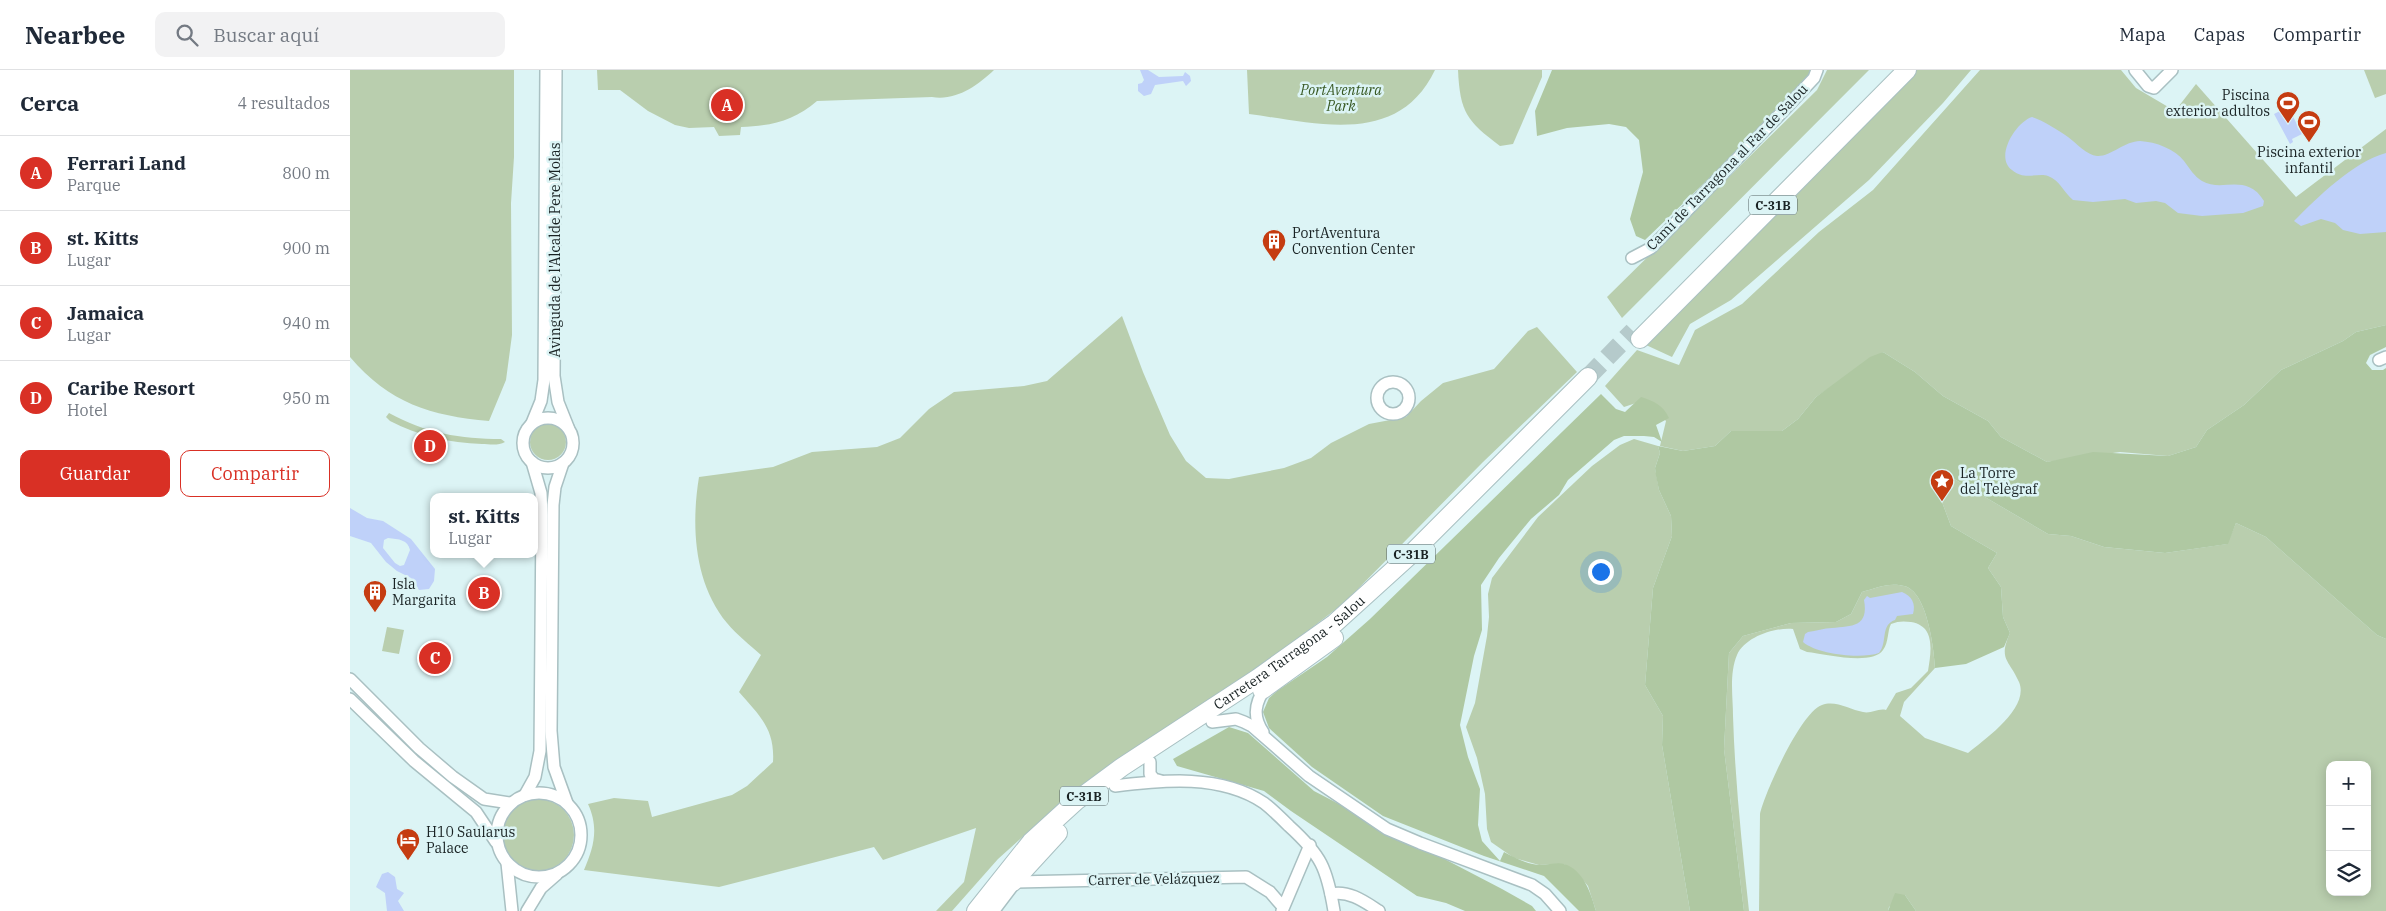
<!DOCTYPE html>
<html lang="es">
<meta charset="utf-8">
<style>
body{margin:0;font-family:"IBM Plex Serif",serif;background:#f2f2f3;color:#1f2937}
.controls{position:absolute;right:15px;bottom:15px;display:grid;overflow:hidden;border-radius:10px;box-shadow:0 2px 12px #0003}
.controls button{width:45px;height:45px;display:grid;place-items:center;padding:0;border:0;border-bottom:1px solid #e0e1e3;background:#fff;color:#1f2937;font:25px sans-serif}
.you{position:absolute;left:1250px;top:501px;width:18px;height:18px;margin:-12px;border:4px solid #fff;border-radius:50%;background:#1a73e8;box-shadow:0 0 0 8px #1a73e833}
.badge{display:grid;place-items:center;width:32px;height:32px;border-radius:50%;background:#d93025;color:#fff;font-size:16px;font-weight:700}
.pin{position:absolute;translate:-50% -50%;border:2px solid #fff;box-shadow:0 1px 5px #0006}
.popup{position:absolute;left:80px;top:423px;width:108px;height:65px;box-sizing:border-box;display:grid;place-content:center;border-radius:10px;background:#fff;filter:drop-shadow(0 1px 4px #0005);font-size:16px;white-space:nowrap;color:#747a83}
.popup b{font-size:19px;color:#1f2937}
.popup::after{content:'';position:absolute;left:50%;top:100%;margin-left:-10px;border:10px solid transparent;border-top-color:#fff}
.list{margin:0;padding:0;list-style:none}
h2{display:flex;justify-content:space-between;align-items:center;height:65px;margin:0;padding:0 20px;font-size:21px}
h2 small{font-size:16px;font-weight:400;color:#747a83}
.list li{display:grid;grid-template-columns:32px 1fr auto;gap:15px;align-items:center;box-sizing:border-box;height:75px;padding:0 20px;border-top:1px solid #e0e1e3}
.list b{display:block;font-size:19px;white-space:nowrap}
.list p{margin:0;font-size:16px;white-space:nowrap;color:#747a83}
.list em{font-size:16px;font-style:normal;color:#747a83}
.actions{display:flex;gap:10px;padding:15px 20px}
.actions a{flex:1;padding:11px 0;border:1px solid #d93025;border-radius:10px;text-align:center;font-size:18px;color:#d93025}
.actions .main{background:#d93025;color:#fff}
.icon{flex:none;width:28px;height:28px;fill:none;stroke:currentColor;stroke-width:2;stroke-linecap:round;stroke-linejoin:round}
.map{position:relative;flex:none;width:2036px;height:841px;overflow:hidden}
header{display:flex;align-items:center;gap:30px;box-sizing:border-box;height:70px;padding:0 25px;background:#fff;border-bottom:1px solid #e0e1e3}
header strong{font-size:24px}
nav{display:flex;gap:28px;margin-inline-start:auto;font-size:18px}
.search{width:350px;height:45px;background:#f2f2f3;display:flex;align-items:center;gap:12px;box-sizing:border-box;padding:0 18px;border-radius:10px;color:#747a83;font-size:19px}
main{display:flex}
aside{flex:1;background:#fff}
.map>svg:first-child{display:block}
.green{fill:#b9ceae;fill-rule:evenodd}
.forest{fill:#afc8a2}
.water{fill:#bfd1f9;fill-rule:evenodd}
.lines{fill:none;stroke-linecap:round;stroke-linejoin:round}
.highway-tunnel{stroke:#b5cacb;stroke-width:18;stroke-dasharray:18 9;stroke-linecap:butt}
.minor-casing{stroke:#a9c0c2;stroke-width:14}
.major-casing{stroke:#a9c0c2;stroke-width:18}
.highway-casing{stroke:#a9c0c2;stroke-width:20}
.minor{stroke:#fff;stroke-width:11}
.major{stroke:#fff;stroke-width:15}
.highway{stroke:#fff;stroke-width:18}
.labels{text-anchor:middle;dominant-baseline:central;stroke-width:5;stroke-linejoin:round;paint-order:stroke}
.shield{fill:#dcf4f5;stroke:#546263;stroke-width:1}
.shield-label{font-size:12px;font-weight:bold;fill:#1a2324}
.park-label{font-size:14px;font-style:italic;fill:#375822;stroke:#dcf4f5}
.poi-label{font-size:14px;fill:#1a2324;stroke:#dcf4f5;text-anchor:start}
.street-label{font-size:14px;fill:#1a2324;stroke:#dcf4f5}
</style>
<header>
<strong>Nearbee</strong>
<div class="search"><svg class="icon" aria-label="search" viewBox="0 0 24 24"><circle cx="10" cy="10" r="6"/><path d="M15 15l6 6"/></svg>Buscar aquí</div>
<nav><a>Mapa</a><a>Capas</a><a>Compartir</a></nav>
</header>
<main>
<aside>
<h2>Cerca<small>4 resultados</small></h2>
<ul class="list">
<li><span class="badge">A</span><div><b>Ferrari Land</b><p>Parque</p></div><em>800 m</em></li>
<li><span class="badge">B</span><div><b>st. Kitts</b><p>Lugar</p></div><em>900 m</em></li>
<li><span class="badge">C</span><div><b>Jamaica</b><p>Lugar</p></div><em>940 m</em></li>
<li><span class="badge">D</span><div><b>Caribe Resort</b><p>Hotel</p></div><em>950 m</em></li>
</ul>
<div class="actions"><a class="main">Guardar</a><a>Compartir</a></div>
</aside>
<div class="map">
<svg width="2036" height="841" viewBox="0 0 2036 841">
<rect width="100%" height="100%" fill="#dcf4f5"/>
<g class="green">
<path d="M 0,0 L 164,0 L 164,87 L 161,133 L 162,265 L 156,310 L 139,351 C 81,346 39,333 0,287 Z"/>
<path d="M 247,0 L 644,0 C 627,16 606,31 582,27 L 467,31 C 444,51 421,56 391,57 L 390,65 L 369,66 L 364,57 L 339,58 L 325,55 L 298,41 L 270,20 L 248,20 Z"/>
<path d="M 897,0 L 1085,0 C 1048,77 967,53 899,44 Z"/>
<path d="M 1108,0 L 1192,0 L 1192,7 L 1163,74 L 1150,76 C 1117,51 1110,43 1108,0 Z"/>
<polygon points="1477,0 1519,0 1272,248 1257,227 1467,20"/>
<polygon points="1567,0 1621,0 1593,33 1519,110 1381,230 1340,254 1322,287 1296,275 1379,188"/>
<polygon points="1630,0 1771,0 1786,18 1825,41 1846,14 1946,127 2036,59 2036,255 2006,262 1993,271 1931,300 1894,335 1857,360 1846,377 1818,386 1770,382 1697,392 1651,367 1638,351 1593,326 1565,302 1533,282 1466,327 1448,349 1432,361 1381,361 1365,376 1333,381 1310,376 1316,351 1295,330 1274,337 1255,316 1287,280 1329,295 1345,260 1392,234 1469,162 1523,120"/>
<polygon points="2014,0 2036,0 2036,24 2025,28"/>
<path d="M 772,246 L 793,302 L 820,365 L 836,391 L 856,408 L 879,409 L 934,398 L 961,388 L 981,373 L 1019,354 L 1056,347 L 1071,331 L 1093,313 L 1144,299 L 1178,261 L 1187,257 L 1227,302 L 1133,392 L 994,533 L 921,589 L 765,691 L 725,720 L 648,789 L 602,841 L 586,841 L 614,812 L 626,758 L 533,790 L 524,777 L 369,817 L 234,800 C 244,777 249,758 238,734 L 264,728 L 298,731 L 302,747 L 382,725 L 397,716 L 423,692 C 425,659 410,646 389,622 L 411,585 C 400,575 387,565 377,553 C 344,513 341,456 349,407 L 423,397 L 462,382 L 527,377 L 550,368 L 579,339 L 604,322 L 674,316 L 697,311 Z"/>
<path d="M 39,343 C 75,363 111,369 151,369 L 155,372 C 148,376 139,374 132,374 C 99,373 69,366 40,351 L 36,347 Z"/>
<circle cx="198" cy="372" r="18"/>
<polygon points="1284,369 1308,376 1310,383 1305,398 1309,420 1321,446 1322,466 1303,518 1295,615 1313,646 1312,675 1340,841 1246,841 1238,816 1227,803 1214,794 1189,795 1164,788 1141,772 1137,759 1135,724 1127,688 1116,657 1125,633 1137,566 1139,547 1138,524 1142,508 1188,447 1242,396 1270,375"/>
<path d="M 1599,406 L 1698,464 L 1721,466 L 1754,477 L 1815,483 L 1877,474 L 1886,453 L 1916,467 L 2027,565 L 2036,569 L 2036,841 L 1566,841 L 1555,825 L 1539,837 L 1538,841 L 1409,841 L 1410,744 C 1415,722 1451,642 1472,635 C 1486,630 1500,640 1513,642 C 1521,644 1528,638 1536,640 L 1546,623 L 1561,618 L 1578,601 C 1581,582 1586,556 1561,552 C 1554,551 1548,551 1541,554 C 1537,562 1539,572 1533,580 C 1522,596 1475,584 1457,582 L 1450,579 L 1443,559 C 1425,557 1395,567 1387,585 C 1379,604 1383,627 1383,646 C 1385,711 1392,776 1399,841 L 1394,841 L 1374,679 L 1379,583 L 1393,566 L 1441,553 L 1486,552 L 1501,544 L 1512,522 C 1526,518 1539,512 1554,516 C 1577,521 1584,578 1585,598 L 1554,632 L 1550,646 L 1575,668 L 1618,683 C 1635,669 1680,638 1669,612 C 1659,589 1648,590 1660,563 L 1653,547 L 1651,517 L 1638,498 L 1647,483 L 1601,456 L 1592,432 ZM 1980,695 L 2017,695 L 2017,822 L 1980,822 Z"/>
<polygon points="37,557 54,560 49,584 32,581"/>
<circle cx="188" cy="765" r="36"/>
</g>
<g class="forest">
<polygon points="1202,0 1461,0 1455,11 1400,69 1295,170 1286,166 1280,149 1293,102 1289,70 1276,57 1259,54 1217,58 1187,66 1185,41"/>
<path d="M 2036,255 L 2036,277 L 2020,285 L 2016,293 L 2022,300 L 2033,300 L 2036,298 L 2036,569 L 2027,565 L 1916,467 L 1886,453 L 1878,474 L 1815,483 L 1754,477 L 1721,466 L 1698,464 L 1599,406 L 1592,432 L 1601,456 L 1647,483 L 1638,498 L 1651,517 L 1653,547 L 1660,563 L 1654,577 L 1616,594 L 1585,598 C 1584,578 1577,521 1554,516 C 1539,512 1526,518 1512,522 L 1501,544 L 1486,552 L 1441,553 L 1393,566 L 1379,583 L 1374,679 L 1394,841 L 1340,841 L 1312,675 L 1313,646 L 1295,615 L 1303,518 L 1322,466 L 1321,446 L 1309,420 L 1306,406 L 1305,398 L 1310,383 L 1308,376 L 1333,381 L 1365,376 L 1381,361 L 1432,361 L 1448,349 L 1466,327 L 1520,287 L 1533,282 L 1565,302 L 1593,326 L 1638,351 L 1651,367 L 1697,392 L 1743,382 L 1818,386 L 1846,377 L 1857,360 L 1894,335 L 1931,300 L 1993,271 L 2006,262 Z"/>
<path d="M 1251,324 L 1266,339 L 1275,342 L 1291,327 C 1304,331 1313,335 1319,348 L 1306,355 L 1312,372 L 1304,367 L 1294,366 L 1274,366 L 1264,370 L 1218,410 L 1209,425 L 1181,449 L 1149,488 L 1131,515 L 1132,560 L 1124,586 L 1110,655 L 1118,687 L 1130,719 L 1128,755 L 1132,771 L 1150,791 L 1154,782 C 1165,788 1179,795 1191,795 C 1198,795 1208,792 1214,794 C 1234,800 1241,824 1246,841 L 1229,841 L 1194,806 L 1134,786 L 1033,746 L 962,697 L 919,658 L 913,642 L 919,628 L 927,621 L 977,587 L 1020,549 Z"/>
<polygon points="879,657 898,663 964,721 1152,819 1182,836 1186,841 1115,841 1096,833 1067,826 941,741 914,721 827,696 823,689"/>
<polygon points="1545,823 1555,825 1566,841 1538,841"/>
</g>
<g class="water">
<polygon points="790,0 798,0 809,7 833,6 835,2 840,6 841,11 836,16 833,11 805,15 801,24 794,26 788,21 788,14 792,13 794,10"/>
<polygon points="1938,37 1952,64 1942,69 1943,72 1940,74 1924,44"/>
<path d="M 1682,47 C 1694,51 1708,60 1718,67 C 1726,73 1737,85 1747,86 C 1760,87 1775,71 1790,71 C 1806,72 1825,79 1834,91 C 1840,99 1844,106 1852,111 C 1872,123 1896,102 1914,131 L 1913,136 L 1893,143 L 1852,146 L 1828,143 L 1815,133 L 1806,131 L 1786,133 L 1775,129 L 1743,132 L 1723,130 C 1714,123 1710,110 1698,106 C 1689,102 1674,111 1662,100 C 1644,87 1666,52 1682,47 Z"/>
<path d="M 2036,83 L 2036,162 L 2010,164 L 1993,160 L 1985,153 L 1971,149 L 1951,156 L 1944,151 C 1968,127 2003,92 2036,83 Z"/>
<path d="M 0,438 L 17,448 L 33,451 L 61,469 L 85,499 L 84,511 L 79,519 L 69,520 L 61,508 L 47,501 L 36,492 L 21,473 L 0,466 ZM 38,468 C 49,469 58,470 60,480 L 54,495 L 50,496 L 45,493 L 33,478 L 34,470 Z"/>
<path d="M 1552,522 C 1562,526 1566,534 1563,544 L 1547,546 L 1545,550 C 1530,555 1538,572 1529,583 C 1512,589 1468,585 1453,572 L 1455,564 L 1458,562 C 1466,561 1474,558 1482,558 C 1502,556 1519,557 1514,530 L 1517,526 L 1520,528 Z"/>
<polygon points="38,802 45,807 47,819 54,823 48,831 54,841 37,841 35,823 26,817 32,804"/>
</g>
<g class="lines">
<polyline class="highway-tunnel" points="1238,307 1283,261"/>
<g class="minor-casing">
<g id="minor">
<polyline points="206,0 204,306 208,332 218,357"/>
<polyline points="1785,0 1798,16 1804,18 1822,0"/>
<polyline points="1282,188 1301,178 1436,38 1464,8 1467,0"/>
<polyline points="2029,290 2036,287"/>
<circle cx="1043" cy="328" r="16"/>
<circle cx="198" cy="373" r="25"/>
<polyline points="182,353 191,331 194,310 196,0"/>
<polyline points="213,393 205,417 203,435 201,661 204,697 217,733"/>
<polyline points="0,609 69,678 103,707 134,729 160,733"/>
<polyline points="0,629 64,691 126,742 146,772"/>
<polyline points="862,652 886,649 894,652 902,656 959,706 1037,759 1070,773 1182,815 1195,824 1210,841"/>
<path d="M 913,662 C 902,646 905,632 916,617"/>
<polyline points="800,692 800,704 804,709 811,711"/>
<path d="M 765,716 C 813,710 871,704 914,733 C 923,740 931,748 939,756 C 971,785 977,798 984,841"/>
<circle cx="189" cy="765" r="42"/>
<polyline points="175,725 185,707 190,681 192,445 191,423 182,392"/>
<polyline points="157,793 162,841"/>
<polyline points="663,812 896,807 920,822 933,837"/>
<path d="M 981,824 C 999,820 1015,832 1029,841"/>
<polyline points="177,841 191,818 207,804"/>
<polyline points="932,841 960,775"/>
</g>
</g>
<g class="major-casing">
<polyline id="major" points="641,841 663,812"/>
</g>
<g class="highway-casing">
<g id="highway">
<polyline points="1290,269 1557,0"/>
<polyline points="912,620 984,568"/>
<polyline points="663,812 708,763"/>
<path id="s1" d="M 626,841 L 681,772 L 726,731 L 772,697 L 908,608 L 985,553 L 1059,486 L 1238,307"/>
</g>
</g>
<use href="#minor" class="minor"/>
<use href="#major" class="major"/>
<use href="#highway" class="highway"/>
</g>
<defs>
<g id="stadium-pin" transform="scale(1.25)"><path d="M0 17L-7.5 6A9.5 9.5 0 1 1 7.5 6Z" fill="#c53c11" stroke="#dcf4f5"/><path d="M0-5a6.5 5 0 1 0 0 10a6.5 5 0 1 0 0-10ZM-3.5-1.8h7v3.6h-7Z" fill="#fff"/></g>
<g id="building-pin" transform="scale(1.25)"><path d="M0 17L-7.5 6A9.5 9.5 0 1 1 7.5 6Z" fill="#c53c11" stroke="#dcf4f5"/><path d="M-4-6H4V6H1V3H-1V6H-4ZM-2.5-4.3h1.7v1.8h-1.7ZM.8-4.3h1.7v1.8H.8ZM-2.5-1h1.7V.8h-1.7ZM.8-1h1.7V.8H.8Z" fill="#fff"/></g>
<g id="sight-pin" transform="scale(1.25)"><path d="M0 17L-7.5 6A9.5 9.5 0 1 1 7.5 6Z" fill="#c53c11" stroke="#dcf4f5"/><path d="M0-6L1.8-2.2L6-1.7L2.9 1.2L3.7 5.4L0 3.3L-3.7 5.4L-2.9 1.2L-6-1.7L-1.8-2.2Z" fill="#fff"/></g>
<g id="hotel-pin" transform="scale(1.25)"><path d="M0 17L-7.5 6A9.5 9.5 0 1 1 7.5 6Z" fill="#c53c11" stroke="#dcf4f5"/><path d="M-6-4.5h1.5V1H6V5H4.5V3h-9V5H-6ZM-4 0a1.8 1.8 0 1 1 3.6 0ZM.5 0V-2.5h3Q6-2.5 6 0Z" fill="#fff"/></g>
</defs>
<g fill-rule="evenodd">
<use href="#stadium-pin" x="1938" y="33"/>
<use href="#stadium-pin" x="1959" y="52"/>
<use href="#building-pin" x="924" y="171"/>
<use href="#sight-pin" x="1592" y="411"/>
<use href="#building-pin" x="25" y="522"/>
<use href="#hotel-pin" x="58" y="770"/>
</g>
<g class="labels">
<g class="shield">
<rect x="1399" y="125.5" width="48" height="19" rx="4"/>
<rect x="1037" y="474.5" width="48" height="19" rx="4"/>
<rect x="710" y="716.5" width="48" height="19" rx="4"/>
</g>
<g class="shield-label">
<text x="1423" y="135">C-31B</text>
<text x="1061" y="484">C-31B</text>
<text x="734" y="726">C-31B</text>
</g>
<g class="park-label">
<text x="991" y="20">PortAventura<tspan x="991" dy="16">Park</tspan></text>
</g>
<g class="poi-label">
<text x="1920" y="25" text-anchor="end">Piscina<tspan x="1920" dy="16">exterior adultos</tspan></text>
<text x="1959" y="82" text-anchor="middle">Piscina exterior<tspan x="1959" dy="16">infantil</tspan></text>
<text x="942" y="163">PortAventura<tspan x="942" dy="16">Convention Center</tspan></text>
<text x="1610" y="403">La Torre<tspan x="1610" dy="16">del Telègraf</tspan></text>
<text x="42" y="514">Isla<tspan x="42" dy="16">Margarita</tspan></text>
<text x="76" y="762">H10 Saularus<tspan x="76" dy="16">Palace</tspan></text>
</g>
<g class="street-label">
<text transform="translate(1377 97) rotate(-46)">Camí de Tarragona al Far de Salou</text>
<text transform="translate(205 180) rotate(-90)">Avinguda de l'Alcalde Pere Molas</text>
<text stroke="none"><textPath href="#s1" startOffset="409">Carretera Tarragona - Salou</textPath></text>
<text transform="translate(804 809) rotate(-1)">Carrer de Velázquez</text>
</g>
</g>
</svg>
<div class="controls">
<button>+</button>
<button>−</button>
<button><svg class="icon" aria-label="layers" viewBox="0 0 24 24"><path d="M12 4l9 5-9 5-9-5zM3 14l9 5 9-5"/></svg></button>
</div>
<div class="you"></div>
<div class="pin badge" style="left:377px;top:35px">A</div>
<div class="pin badge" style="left:134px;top:523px">B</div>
<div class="popup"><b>st. Kitts</b>Lugar</div>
<div class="pin badge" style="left:85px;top:588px">C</div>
<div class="pin badge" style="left:80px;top:376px">D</div>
</div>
</main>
